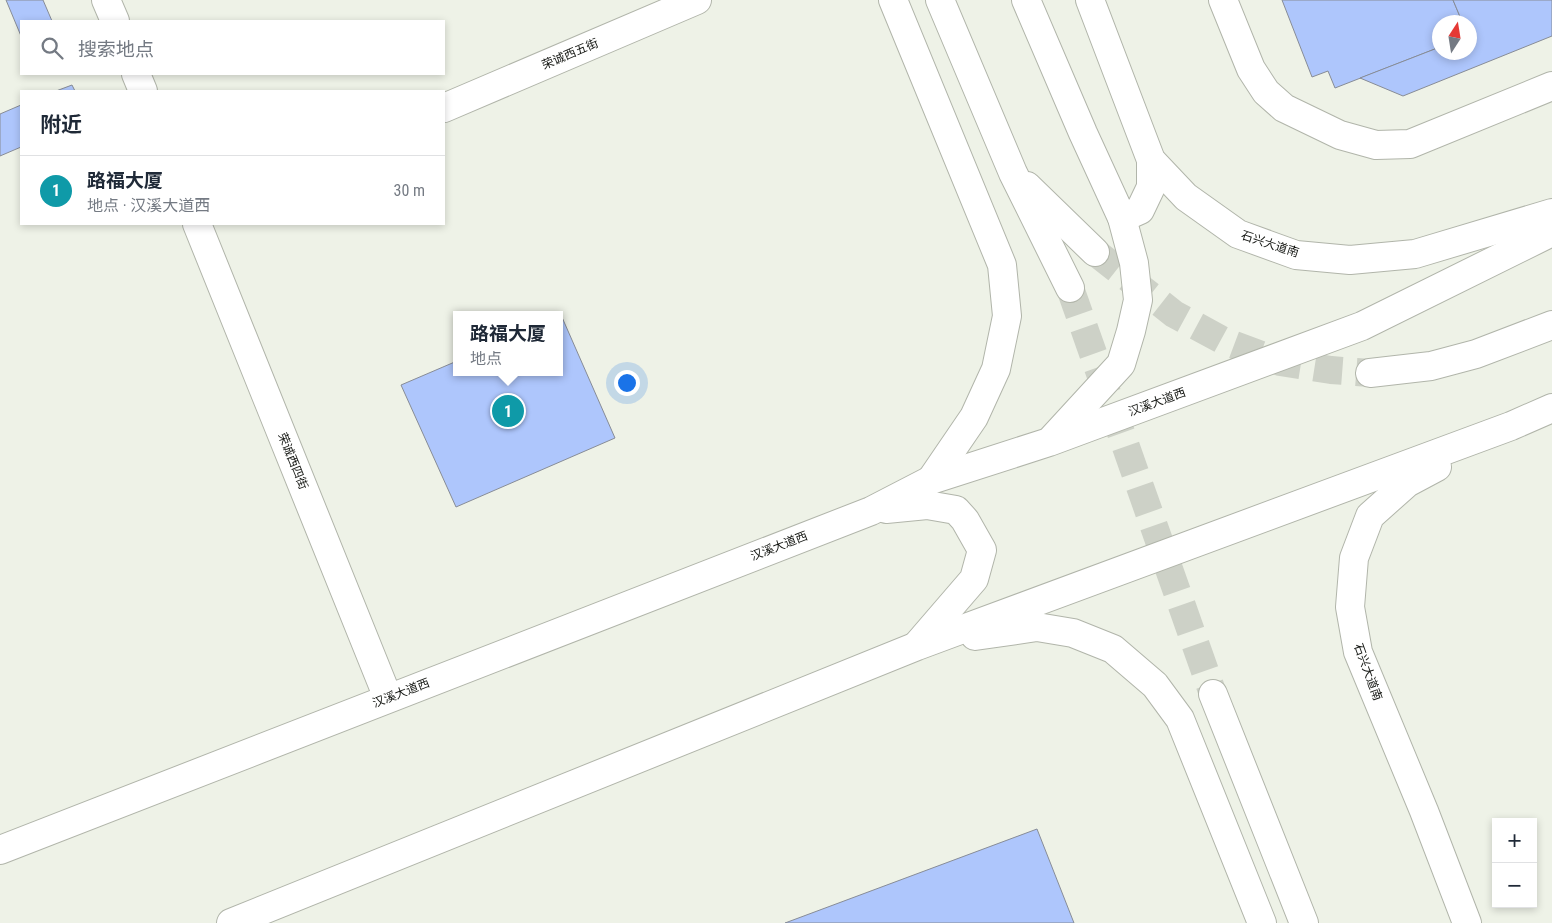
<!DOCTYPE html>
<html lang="zh">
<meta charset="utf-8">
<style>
body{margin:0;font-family:"Roboto Condensed","Noto Sans SC",sans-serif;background:#f2f2f3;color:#1f2937}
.controls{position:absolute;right:15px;bottom:15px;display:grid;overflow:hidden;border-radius:0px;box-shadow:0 2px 8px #0003}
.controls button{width:45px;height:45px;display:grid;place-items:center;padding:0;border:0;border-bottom:1px solid #e0e1e3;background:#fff;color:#1f2937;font:25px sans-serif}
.compass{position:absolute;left:1432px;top:15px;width:45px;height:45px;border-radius:50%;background:#fff;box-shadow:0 2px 8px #0003;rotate:12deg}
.you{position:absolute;left:626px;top:382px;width:18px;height:18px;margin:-12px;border:4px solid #fff;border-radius:50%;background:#1a73e8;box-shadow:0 0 0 8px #1a73e833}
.badge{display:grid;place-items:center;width:32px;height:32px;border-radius:50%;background:#111827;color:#fff;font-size:16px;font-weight:700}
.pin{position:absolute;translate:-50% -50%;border:2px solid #fff;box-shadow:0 1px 5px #0006}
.popup{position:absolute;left:453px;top:311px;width:110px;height:65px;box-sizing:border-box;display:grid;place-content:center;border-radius:0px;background:#fff;filter:drop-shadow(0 1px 4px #0005);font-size:16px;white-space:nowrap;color:#747a83}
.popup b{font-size:19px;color:#1f2937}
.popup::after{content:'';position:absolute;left:50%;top:100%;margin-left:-10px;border:10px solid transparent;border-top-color:#fff}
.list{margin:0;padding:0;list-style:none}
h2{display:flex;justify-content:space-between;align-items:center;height:65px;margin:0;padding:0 20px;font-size:21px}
h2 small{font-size:16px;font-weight:400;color:#747a83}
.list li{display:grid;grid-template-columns:32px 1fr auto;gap:15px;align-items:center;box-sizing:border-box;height:70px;padding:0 20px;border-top:1px solid #e0e1e3}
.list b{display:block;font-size:19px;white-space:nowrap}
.list p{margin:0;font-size:16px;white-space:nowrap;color:#747a83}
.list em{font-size:16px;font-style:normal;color:#747a83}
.icon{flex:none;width:28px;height:28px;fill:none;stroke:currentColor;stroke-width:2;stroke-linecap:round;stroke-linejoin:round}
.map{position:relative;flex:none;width:1552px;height:923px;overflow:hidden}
.search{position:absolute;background:#fff;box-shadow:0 2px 8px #0003;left:20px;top:20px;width:425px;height:55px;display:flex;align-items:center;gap:12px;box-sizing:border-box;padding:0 18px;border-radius:0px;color:#747a83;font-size:19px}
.panel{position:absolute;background:#fff;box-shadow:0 2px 8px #0003;left:20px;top:90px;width:425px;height:135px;border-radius:0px}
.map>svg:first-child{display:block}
.building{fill:#aec6fc;stroke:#878c96}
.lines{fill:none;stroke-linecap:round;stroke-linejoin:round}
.major-tunnel{stroke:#cdd1c7;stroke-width:28;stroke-dasharray:28 14;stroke-linecap:butt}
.minor-casing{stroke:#b1b5aa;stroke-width:30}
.major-casing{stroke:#b1b5aa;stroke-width:30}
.minor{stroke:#fff;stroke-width:28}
.major{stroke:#fff;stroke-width:28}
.labels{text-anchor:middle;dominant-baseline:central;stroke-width:5;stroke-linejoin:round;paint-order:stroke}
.street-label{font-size:12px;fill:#131511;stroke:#fff}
</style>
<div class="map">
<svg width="1552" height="923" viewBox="0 0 1552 923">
<rect width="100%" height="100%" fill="#eef2e7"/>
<g class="building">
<polygon points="6,0 43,0 52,21 21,21 21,36"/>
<polygon points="1282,0 1453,0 1461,19 1454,22 1440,22 1440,47 1335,88 1328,71 1312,77"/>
<polygon points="1453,0 1552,0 1552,36 1403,96 1360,78 1440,47 1440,52 1470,52 1470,22 1454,22 1461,19"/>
<polygon points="72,85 75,91 56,91"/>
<polygon points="21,105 21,147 0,156 0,114"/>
<polygon points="559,315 561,315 615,438 456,507 401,385 457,361 457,372 559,372"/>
<polygon points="1037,829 1074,923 785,923"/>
</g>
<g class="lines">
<g class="major-tunnel">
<polyline points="1095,252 1174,314 1224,341 1280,362 1331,370 1370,373"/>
<polyline points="1070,288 1213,694"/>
</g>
<g class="minor-casing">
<g id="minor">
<polyline points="106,0 115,21"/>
<polyline points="1223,0 1251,69 1266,92 1284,108 1340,135 1376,145 1410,144 1552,86"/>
<polyline points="136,74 143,91"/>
<polyline points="444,108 697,0"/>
<polyline points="197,224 388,698"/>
</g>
</g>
<g class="major-casing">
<g id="major">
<polyline points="893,0 1002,265 1007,316 996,369 974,417 931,480"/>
<polyline points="940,0 1013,173 1070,288"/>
<polyline points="1026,0 1083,133 1122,218 1134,263 1138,300 1131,331 1121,364 1053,438"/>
<polyline points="1090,0 1151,160 1186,197 1238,234 1296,255 1350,260 1415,254 1552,213"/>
<polyline points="1027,186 1095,252"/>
<polyline points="1122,218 1140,210 1151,187 1151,160"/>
<polyline points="1370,373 1431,366 1476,354 1552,325"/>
<polyline points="1437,467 1407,483 1370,516 1354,558 1350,607 1358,652 1424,811 1467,923"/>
<polyline points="886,509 927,505 956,510 965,520 982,550 974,579 918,644"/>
<polyline points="975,636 1037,627 1073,633 1113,649 1155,685 1180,719 1262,923"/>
<polyline points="1213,694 1304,923"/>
<polyline points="0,850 871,511 931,480 1049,442 1362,326 1552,232"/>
<polyline points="231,923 917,646 1511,426 1552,408"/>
</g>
</g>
<use href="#minor" class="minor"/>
<use href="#major" class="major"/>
</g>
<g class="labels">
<g class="street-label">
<text transform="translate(570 54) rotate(-23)">荣诚西五街</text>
<text transform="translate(1270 244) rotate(18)">石兴大道南</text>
<text transform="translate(1157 402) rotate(-20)">汉溪大道西</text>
<text transform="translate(293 461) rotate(68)">荣诚西四街</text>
<text transform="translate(779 546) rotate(-21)">汉溪大道西</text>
<text transform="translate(1368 672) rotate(70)">石兴大道南</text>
<text transform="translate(401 693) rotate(-21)">汉溪大道西</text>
</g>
</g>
</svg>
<div class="controls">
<button>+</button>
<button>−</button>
</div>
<svg class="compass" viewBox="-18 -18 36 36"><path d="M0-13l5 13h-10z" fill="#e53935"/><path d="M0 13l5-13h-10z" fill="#747a83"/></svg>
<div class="you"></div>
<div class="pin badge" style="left:508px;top:411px;background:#0f9aa8">1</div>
<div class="popup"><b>路福大厦</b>地点</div>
<div class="search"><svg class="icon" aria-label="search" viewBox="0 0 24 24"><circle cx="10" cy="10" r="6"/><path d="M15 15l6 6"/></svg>搜索地点</div>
<section class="panel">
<h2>附近<small></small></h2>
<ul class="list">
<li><span class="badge" style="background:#0f9aa8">1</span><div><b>路福大厦</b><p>地点 · 汉溪大道西</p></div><em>30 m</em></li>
</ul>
</section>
</div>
